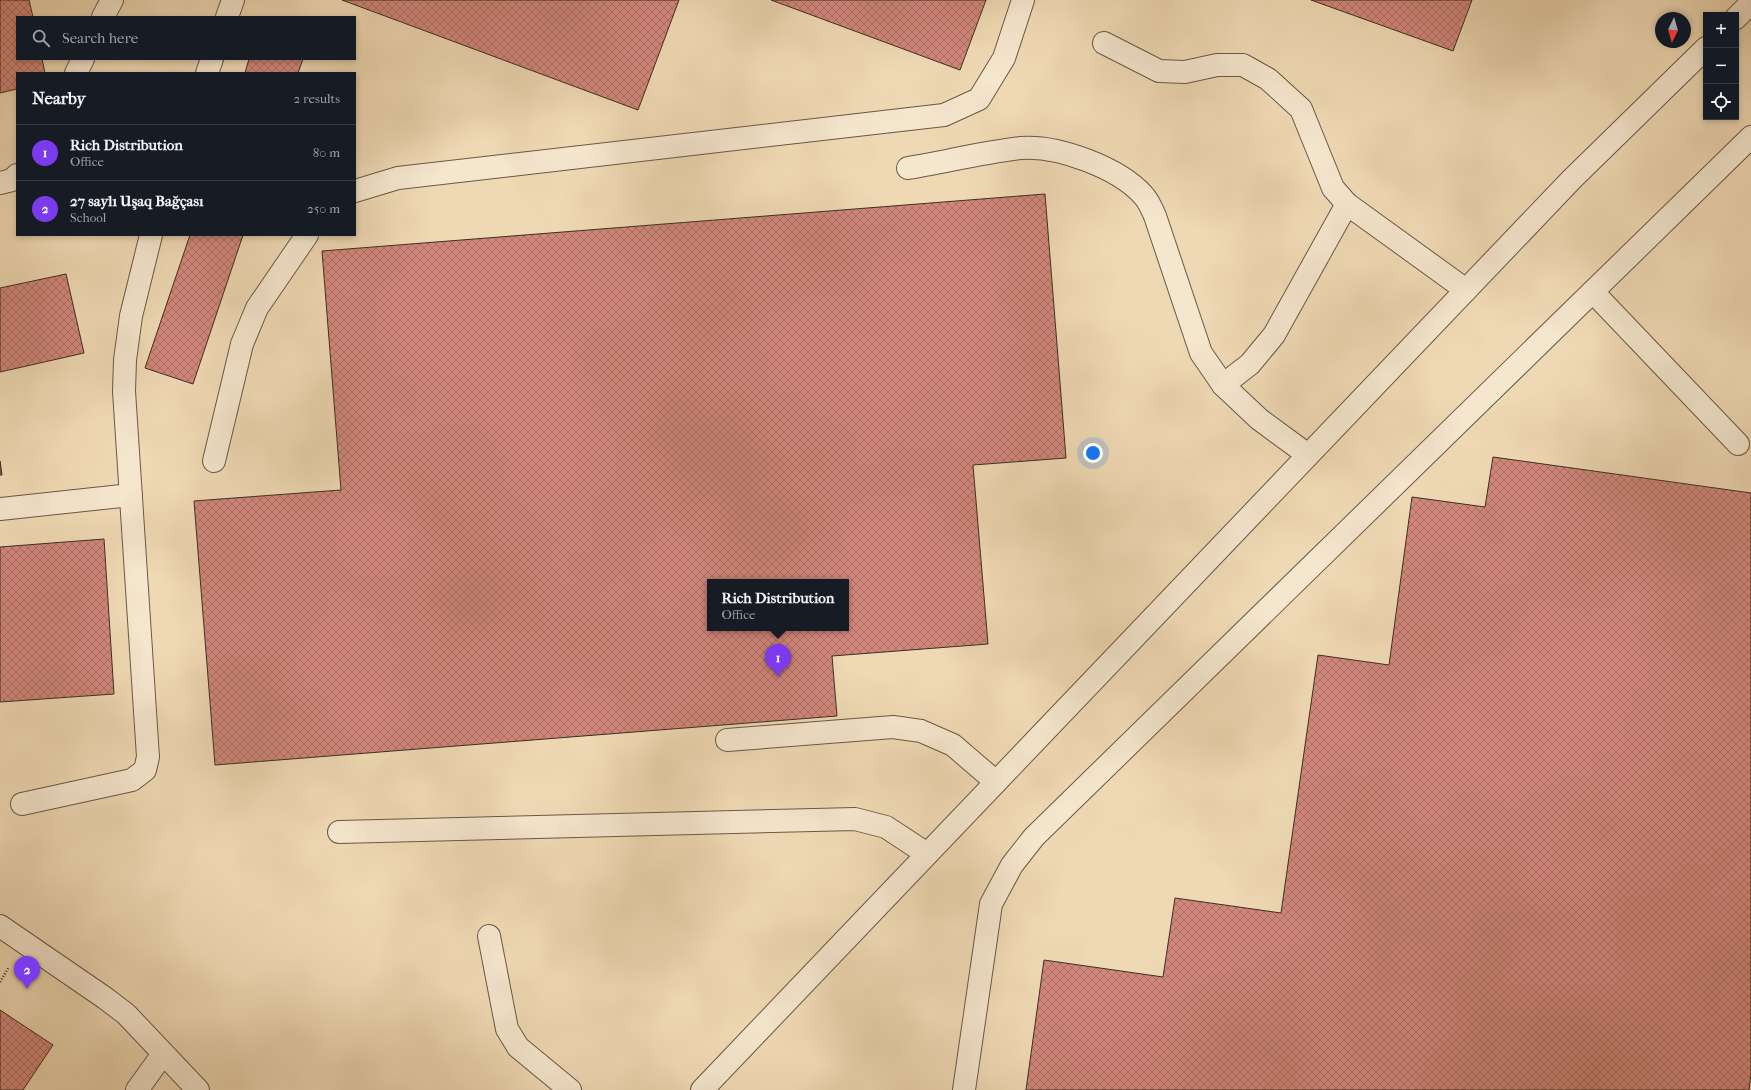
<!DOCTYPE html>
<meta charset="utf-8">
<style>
body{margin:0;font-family:"IM FELL French Canon",serif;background:#20242c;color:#f1f3f6}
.controls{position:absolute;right:12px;top:12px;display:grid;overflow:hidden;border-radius:0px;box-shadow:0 2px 6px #0003}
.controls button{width:36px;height:36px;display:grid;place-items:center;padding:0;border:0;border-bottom:1px solid #363941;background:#171b24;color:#f1f3f6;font:20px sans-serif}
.compass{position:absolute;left:1655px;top:12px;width:36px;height:36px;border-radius:50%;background:#171b24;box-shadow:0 2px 6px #0003;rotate:185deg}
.you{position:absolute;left:1093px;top:453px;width:14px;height:14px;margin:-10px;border:3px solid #fff;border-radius:50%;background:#1a73e8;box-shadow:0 0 0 6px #1a73e833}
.badge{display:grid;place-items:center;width:26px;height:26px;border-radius:50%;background:#7c3aed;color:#fff;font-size:13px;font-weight:700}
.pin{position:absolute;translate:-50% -33px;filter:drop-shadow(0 1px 2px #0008)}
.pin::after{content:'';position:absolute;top:21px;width:14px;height:12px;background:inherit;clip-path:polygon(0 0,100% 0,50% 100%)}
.popup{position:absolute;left:707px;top:579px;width:142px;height:52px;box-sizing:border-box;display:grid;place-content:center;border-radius:0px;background:#171b24;filter:drop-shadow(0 1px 3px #0005);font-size:13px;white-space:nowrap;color:#9ea1a6}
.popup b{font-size:15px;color:#f1f3f6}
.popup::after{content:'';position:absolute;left:50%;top:100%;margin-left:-8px;border:8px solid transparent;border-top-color:#171b24}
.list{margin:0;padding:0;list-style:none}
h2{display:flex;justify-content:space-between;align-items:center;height:52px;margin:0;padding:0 16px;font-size:17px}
h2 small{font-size:13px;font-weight:400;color:#9ea1a6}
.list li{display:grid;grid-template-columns:26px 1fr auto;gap:12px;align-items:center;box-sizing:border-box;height:56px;padding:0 16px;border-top:1px solid #363941}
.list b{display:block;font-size:15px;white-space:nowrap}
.list p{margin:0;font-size:13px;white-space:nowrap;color:#9ea1a6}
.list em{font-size:13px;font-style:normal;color:#9ea1a6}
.icon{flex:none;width:22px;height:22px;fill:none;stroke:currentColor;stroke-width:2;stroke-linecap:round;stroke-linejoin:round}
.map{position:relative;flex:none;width:1751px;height:1090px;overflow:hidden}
.search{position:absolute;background:#171b24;box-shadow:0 2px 6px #0003;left:16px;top:16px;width:340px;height:44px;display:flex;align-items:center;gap:10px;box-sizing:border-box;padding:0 14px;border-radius:0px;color:#9ea1a6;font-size:15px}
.panel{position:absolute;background:#171b24;box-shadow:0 2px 6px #0003;left:16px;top:72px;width:340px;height:164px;border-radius:0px}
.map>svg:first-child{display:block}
.building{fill:url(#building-cross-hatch);stroke:#3c2e20;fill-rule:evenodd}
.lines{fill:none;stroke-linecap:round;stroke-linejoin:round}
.minor-casing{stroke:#695945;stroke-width:24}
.path{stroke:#3c2e20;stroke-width:2.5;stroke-dasharray:1 2;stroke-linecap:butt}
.minor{stroke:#f5e6ce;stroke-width:22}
</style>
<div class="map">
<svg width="1751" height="1090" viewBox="0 0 1751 1090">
<defs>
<pattern id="building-cross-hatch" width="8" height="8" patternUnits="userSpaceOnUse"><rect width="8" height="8" fill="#d2877d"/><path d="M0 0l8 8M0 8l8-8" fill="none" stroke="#ac6f66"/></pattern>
</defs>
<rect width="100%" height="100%" fill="#efd9b4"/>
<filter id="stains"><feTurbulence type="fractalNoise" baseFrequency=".005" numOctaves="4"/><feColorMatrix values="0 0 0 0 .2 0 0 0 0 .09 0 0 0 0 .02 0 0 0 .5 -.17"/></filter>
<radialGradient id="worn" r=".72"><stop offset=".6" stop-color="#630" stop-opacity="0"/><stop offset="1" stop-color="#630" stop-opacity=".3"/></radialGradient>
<g class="building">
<polygon points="0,0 29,0 33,17 17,17 17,59 42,59 45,73 17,73 17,89 0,93"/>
<polygon points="342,0 679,0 638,110"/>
<polygon points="771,0 986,0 960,70"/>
<polygon points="1311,0 1472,0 1453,51"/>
<polygon points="249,59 303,59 298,73 245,73"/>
<path d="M 1045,194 L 1066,458 L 973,465 L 988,644 L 832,656 L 837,716 L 215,765 L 194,501 L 341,490 L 322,251 ZM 710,582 L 846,582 L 846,628 L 710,628 Z"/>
<polygon points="190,235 243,235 193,384 145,368"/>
<polygon points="66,274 84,353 0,372 0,288"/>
<polygon points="1493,457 1751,493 1751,1074 1749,1090 1026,1090 1044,960 1163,977 1175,898 1281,913 1318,655 1389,665 1412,497 1485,507"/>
<polygon points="0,461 2,475 0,475"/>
<polygon points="104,539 114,694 0,702 0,547"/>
<polygon points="0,1010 53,1045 23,1090 0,1090"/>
</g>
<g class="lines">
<g class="minor-casing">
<g id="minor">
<polyline points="103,17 112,0"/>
<polyline points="227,17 233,0"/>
<polyline points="1736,18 1751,3"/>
<polyline points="1104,43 1159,71 1185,72 1217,65 1243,65 1268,79 1301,109 1333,188 1347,204 1466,290"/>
<polyline points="76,73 83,59"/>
<polyline points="207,73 212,59"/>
<path d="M 908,168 C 945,162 984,152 1021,148 C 1058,145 1119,168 1143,195 C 1148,200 1152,209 1155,216 L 1201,353 L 1223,385 L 1259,419 L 1308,455"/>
<polyline points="0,183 12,180 17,175"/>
<polyline points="355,191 398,178 944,115 979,99 1004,58 1023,0"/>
<polyline points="1593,292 1738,444"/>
<polyline points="1223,385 1250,364 1274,335 1347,204"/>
<polyline points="214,461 242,344 257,308 307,235"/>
<polyline points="0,509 131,495"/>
<polyline points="727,740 893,727 921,731 953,745 996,782"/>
<polyline points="22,804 132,780 145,770 148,757 124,391 125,360 131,316 151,235"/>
<polyline points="339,832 855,819 886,827 927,854"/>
<polyline points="0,926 105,998 126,1014 198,1090"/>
<polyline points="489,936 507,1029 518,1047 570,1090"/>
<polyline points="137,1090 163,1054"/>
<polyline points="702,1090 1572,179 1706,48"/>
<polyline points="964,1090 991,904 1012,865 1034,837 1751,137"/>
</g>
</g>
<polyline class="path" points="0,982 9,967"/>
<use href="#minor" class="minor"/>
</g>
<rect width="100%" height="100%" filter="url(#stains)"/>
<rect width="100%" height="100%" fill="url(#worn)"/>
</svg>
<div class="controls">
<button>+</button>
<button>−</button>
<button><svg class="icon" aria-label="locate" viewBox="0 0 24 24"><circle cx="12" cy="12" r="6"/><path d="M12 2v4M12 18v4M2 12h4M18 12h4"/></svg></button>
</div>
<svg class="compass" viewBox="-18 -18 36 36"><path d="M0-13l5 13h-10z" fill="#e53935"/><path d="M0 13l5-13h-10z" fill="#9ea1a6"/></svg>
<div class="you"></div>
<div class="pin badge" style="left:778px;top:677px">1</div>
<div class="popup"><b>Rich Distribution</b>Office</div>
<div class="pin badge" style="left:27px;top:989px">2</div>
<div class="search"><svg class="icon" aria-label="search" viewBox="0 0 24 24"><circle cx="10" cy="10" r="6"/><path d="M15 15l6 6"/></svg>Search here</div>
<section class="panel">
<h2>Nearby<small>2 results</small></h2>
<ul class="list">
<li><span class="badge">1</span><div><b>Rich Distribution</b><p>Office</p></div><em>80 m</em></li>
<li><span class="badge">2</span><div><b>27 saylı Uşaq Bağçası</b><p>School</p></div><em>250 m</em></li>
</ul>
</section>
</div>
